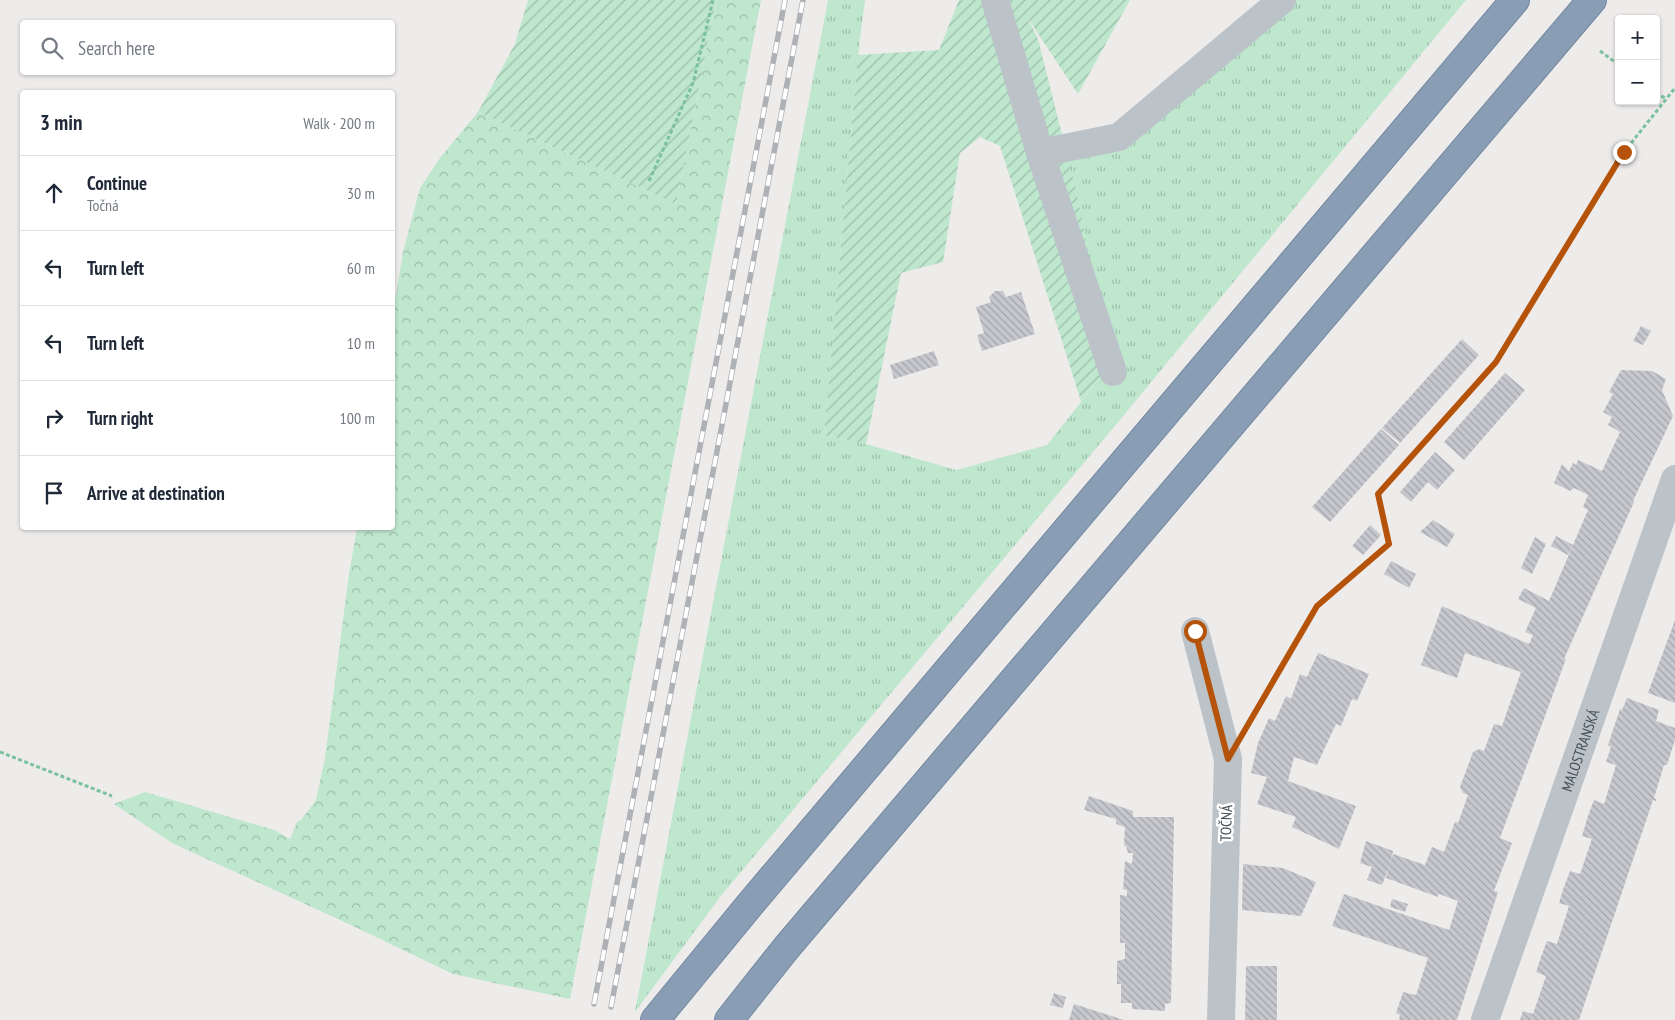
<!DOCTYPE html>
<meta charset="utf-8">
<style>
body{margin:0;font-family:"PT Sans Narrow",sans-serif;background:#f6f6f7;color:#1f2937}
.controls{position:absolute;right:15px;top:15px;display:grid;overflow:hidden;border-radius:5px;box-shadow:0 1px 4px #0004}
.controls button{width:45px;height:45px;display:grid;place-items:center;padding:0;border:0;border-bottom:1px solid #e0e1e3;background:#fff;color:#1f2937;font:25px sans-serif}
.stop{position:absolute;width:15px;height:15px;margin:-11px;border:4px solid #b45309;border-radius:50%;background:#fff}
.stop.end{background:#b45309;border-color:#fff;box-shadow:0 1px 5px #0008}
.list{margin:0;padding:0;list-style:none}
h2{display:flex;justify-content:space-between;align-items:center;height:65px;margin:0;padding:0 20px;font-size:21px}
h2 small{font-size:16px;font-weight:400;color:#747a83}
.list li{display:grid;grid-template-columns:32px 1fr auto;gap:15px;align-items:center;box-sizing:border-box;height:75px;padding:0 20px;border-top:1px solid #e0e1e3}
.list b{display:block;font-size:19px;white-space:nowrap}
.list p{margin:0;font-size:16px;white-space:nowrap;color:#747a83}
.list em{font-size:16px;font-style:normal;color:#747a83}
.icon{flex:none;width:28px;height:28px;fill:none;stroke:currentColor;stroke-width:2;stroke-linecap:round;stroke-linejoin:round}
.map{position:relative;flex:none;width:1675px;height:1020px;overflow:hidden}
.search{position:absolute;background:#fff;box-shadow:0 1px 4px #0004;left:20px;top:20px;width:375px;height:55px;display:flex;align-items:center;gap:12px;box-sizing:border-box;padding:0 18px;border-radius:5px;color:#747a83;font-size:19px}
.panel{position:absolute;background:#fff;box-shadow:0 1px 4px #0004;left:20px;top:90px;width:375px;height:440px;border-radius:5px}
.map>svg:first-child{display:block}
.grass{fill:url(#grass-tufts)}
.forest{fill:url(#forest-crowns)}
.garden{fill:url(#garden-furrows)}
.building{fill:url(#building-back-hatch)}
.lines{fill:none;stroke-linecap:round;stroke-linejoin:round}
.highway-casing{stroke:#7489a0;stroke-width:30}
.path{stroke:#7bc19e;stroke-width:3;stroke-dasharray:4 2.5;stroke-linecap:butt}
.minor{stroke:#bbc3c9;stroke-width:28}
.highway{stroke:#899eb5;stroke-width:28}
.rail-casing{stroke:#aeb1b5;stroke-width:5.5}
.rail{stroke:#fff;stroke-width:4;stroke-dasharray:11;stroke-linecap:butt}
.route{stroke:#b45309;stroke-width:6}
.labels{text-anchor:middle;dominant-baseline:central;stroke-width:5;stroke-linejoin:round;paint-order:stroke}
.street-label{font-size:15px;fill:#464f56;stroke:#fff}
</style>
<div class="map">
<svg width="1675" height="1020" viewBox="0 0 1675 1020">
<defs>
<pattern id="grass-tufts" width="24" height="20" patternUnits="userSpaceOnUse" patternTransform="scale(1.25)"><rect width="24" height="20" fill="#bee7ce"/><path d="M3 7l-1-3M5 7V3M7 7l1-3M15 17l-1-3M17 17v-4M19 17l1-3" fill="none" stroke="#9cbeaa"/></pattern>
<pattern id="forest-crowns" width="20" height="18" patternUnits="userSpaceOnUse" patternTransform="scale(1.25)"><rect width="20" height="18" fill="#bee7ce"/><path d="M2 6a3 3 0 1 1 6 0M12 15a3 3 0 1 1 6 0" fill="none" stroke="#9cbeaa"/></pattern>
<pattern id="garden-furrows" width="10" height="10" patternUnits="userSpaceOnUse" patternTransform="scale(1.25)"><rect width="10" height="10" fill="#bee7ce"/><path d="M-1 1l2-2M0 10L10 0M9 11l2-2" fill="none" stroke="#9cbeaa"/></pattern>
<pattern id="building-back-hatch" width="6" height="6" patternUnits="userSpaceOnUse" patternTransform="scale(1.25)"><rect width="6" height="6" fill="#c7c8ce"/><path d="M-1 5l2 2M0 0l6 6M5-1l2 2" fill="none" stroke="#a3a5aa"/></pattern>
</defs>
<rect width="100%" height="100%" fill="#eeebeb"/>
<polygon class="grass" points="828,0 865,0 858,55 824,435 866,444 956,470 1047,445 1110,365 1040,153 1119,137 1282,0 1466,0 1124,415 720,897 635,1012"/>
<polygon class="forest" points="716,0 761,0 570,999 453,974 353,926 172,843 114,804 145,792 274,830 290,839 297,822 301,820 316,800 325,758 349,574 357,528 392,528 393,313 403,252 420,188 440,158 478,112 676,204"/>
<g class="garden">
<polygon points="528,0 716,0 676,204 478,112 515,44"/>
<polygon points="959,0 1130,0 1078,94 1027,17 1038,39 1076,190 1110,365 1081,401 1000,146 980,137 960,153 943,262 901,273 866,444 824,435 858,55 939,50"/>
</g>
<g class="building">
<polygon points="995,291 1003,291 1006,297 1021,292 1035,334 982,351 977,335 984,333 976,307 991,302 989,297"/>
<polygon points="1641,326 1651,331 1643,345 1633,341"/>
<polygon points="1462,339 1479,355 1400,443 1382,428"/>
<polygon points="934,351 939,365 894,379 890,365"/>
<polygon points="1621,370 1652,371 1666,379 1662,390 1673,416 1633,501 1634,502 1564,659 1566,659 1500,838 1512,843 1494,891 1498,892 1457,1020 1399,1020 1400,1015 1396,1013 1403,992 1416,995 1428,958 1332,926 1344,894 1449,930 1458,901 1439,894 1438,897 1386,878 1389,867 1382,885 1367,880 1372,867 1360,863 1366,841 1393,851 1391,861 1393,854 1425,865 1432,847 1444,852 1455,822 1458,823 1468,795 1463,793 1460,787 1473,752 1479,749 1484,751 1494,724 1502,726 1521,672 1465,653 1457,678 1421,665 1442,606 1529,644 1533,635 1525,632 1536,608 1518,599 1524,588 1549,601 1588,510 1583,507 1588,495 1574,488 1570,491 1554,483 1562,464 1569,471 1573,463 1576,465 1578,460 1602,471 1620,432 1608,425 1612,417 1603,412 1613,394 1609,392"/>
<polygon points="1505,373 1525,390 1464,460 1444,442"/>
<polygon points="1381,429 1399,445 1330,522 1312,507"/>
<polygon points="1435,452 1455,470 1437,490 1428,482 1411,502 1400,492"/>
<polygon points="1433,520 1455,534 1447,547 1420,532"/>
<polygon points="1370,525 1381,535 1363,555 1352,546"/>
<polygon points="1556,536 1573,545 1568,555 1551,546"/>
<polygon points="1535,537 1546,544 1532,574 1521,568"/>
<polygon points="1391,561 1416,574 1409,588 1384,574"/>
<polygon points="1675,620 1675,703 1648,693"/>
<polygon points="1318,653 1369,674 1357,701 1352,699 1341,726 1336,724 1317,765 1294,757 1288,781 1356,806 1339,849 1292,827 1296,817 1257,804 1267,777 1251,773 1258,743 1269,718 1275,721 1286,696 1291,699 1300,674 1307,677"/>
<polygon points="1627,698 1659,710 1656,721 1675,728 1675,740 1667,765 1664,765 1654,798 1656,799 1656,801 1653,800 1579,1020 1520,1020 1523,1011 1533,1014 1546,976 1536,972 1541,957 1547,941 1557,944 1569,906 1559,903 1564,887 1570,871 1580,874 1592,839 1582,836 1588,816 1594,800 1604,804 1610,785 1616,765 1606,762 1611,747 1608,745 1620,709 1622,710"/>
<polygon points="1089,796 1133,811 1133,817 1174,817 1171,1003 1165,1004 1165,1011 1132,1009 1132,1003 1121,1003 1121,984 1117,984 1117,961 1125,959 1125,943 1120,943 1120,895 1127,896 1127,890 1123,889 1125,861 1132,864 1133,853 1128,853 1126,846 1124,845 1125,827 1116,824 1116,819 1084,810"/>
<polygon points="1243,864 1283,868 1316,882 1301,916 1242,910"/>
<polygon points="1392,899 1408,904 1405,912 1390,907"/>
<polygon points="1246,966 1277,966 1277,1020 1245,1020"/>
<polygon points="1054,993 1066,997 1063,1008 1050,1005"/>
<polygon points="1074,1004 1124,1020 1069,1020"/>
</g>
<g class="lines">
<g class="highway-casing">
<g id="highway">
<polyline points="655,1020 752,902 1515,0"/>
<polyline points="729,1020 787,947 1592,0"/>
</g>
</g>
<g class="path">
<polyline points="1600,51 1619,65"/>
<polyline points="1656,92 1666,99"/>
<polyline points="649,181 693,83 713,0"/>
<polyline points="1249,722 1317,606 1389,544 1378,494 1496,362 1624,152 1675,88"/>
<polyline points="0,752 112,796"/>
</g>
<g class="minor">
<polyline points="995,0 1040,153 1113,372"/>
<polyline points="1040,153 1119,137 1282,0"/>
<polyline points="1195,631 1228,759 1221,1020"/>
<path id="s1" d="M 1485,1020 L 1675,479"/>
</g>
<use href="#highway" class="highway"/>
<g class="rail-casing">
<g id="rail">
<polyline points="594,1004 785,0"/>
<polyline points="611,1007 803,0"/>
</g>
</g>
<use href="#rail" class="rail"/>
</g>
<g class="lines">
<polyline class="route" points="1195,631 1228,759 1317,606 1389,544 1378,494 1496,362 1624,152"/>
</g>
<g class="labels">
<g class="street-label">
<text stroke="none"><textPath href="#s1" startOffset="286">MALOSTRANSKÁ</textPath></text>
<text transform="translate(1226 823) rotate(-88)">TOČNÁ</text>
</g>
</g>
</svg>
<div class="controls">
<button>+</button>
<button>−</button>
</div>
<div class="stop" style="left:1195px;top:631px"></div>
<div class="stop end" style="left:1624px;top:152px"></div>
<div class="search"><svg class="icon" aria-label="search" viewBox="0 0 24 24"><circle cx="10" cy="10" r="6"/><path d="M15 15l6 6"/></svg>Search here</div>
<section class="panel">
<h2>3 min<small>Walk · 200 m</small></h2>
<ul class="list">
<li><svg class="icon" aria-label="ahead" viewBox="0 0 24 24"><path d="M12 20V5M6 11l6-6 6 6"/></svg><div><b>Continue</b><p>Točná</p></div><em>30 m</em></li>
<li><svg class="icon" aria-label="left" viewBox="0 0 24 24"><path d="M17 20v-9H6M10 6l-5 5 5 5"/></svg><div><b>Turn left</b></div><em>60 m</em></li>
<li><svg class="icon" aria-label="left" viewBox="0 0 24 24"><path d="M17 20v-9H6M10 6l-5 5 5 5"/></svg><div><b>Turn left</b></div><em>10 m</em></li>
<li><svg class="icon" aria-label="right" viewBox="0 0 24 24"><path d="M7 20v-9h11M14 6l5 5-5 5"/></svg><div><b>Turn right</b></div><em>100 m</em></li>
<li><svg class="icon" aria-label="arrive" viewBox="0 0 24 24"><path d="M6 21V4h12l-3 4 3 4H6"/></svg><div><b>Arrive at destination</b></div></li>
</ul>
</section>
</div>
